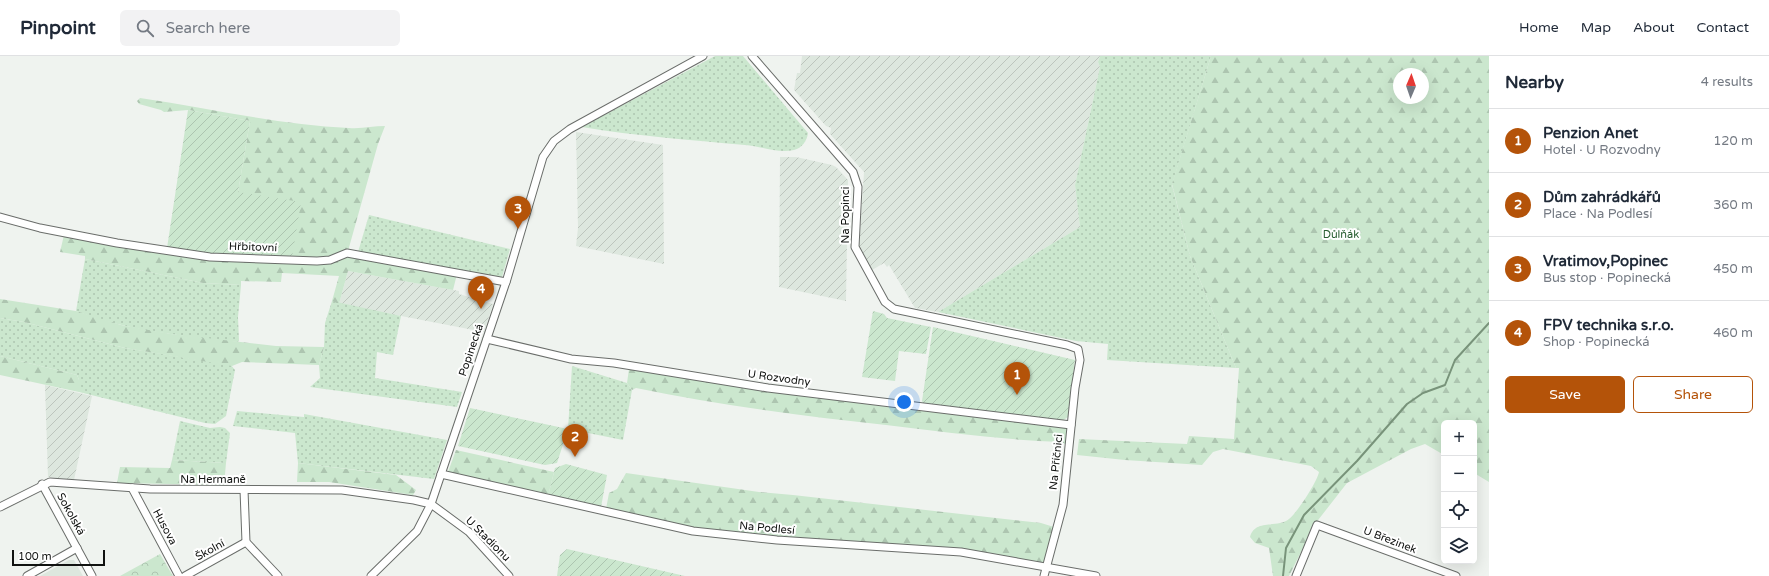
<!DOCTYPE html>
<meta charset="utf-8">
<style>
body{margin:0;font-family:"Varela Round",sans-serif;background:#f2f2f3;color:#1f2937}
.controls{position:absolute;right:12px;bottom:12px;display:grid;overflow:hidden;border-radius:6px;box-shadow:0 4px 16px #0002}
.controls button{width:36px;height:36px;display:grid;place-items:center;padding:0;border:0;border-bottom:1px solid #e0e1e3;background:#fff;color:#1f2937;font:20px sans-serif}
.compass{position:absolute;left:1393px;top:12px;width:36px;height:36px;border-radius:50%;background:#fff;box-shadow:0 4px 16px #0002;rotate:2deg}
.scale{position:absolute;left:12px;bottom:10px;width:93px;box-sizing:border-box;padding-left:4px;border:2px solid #101210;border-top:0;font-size:11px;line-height:14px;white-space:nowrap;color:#101210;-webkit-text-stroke:3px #fff;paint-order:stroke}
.you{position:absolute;left:904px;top:346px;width:14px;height:14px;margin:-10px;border:3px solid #fff;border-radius:50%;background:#1a73e8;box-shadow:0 0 0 6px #1a73e833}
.badge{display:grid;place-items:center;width:26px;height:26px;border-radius:50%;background:#b45309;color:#fff;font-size:13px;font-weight:700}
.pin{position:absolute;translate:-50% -33px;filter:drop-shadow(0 1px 2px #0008)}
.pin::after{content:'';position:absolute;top:21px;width:14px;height:12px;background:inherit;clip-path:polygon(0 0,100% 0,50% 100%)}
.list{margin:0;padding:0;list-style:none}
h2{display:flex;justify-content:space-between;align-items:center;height:52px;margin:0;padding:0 16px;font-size:17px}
h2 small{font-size:13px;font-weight:400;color:#747a83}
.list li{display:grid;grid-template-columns:26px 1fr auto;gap:12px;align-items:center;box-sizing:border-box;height:64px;padding:0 16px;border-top:1px solid #e0e1e3}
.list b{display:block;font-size:15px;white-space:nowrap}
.list p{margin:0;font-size:13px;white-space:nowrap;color:#747a83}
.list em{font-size:13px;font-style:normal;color:#747a83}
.actions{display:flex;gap:8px;padding:12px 16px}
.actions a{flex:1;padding:9px 0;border:1px solid #b45309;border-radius:6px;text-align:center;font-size:14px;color:#b45309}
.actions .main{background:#b45309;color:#fff}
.icon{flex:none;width:22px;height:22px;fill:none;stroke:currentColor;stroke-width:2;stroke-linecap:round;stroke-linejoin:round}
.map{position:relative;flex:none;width:1489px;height:520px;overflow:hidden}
header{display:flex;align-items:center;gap:24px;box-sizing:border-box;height:56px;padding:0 20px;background:#fff;border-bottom:1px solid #e0e1e3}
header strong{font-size:19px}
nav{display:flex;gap:22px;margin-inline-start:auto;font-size:14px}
.search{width:280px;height:36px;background:#f2f2f3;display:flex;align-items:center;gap:10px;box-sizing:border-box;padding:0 14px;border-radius:6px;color:#747a83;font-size:15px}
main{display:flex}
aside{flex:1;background:#fff}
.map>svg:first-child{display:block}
.built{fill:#dde7de}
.industrial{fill:url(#industrial-furrows)}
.grass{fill:url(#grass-dots)}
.forest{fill:url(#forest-firs);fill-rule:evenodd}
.park{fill:url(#park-crowns)}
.garden{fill:url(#garden-furrows)}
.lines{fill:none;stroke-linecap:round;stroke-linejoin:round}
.stream{stroke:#78937a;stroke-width:2}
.minor-casing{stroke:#6a6d6a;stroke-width:9}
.minor{stroke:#fff;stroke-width:7}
.labels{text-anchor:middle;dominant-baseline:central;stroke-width:4;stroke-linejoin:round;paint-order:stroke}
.street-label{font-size:11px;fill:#101210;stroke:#fff}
.park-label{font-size:11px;fill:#275d30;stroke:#fff}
</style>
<header>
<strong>Pinpoint</strong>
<div class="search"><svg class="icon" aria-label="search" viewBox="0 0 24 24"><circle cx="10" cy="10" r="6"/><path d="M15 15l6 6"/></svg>Search here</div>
<nav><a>Home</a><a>Map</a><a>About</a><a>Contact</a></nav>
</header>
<main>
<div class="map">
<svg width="1489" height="520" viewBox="0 0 1489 520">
<defs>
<pattern id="industrial-furrows" width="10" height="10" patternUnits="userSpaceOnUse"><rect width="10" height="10" fill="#dde7de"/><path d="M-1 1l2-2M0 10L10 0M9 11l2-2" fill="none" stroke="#bdc5bd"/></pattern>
<pattern id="grass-dots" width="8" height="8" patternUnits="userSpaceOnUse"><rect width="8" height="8" fill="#cbe7ce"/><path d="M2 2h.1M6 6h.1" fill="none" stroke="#adc5b0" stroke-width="1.8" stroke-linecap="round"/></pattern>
<pattern id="forest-firs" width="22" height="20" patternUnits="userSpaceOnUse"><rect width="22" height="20" fill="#cbe7ce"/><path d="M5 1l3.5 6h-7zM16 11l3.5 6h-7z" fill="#adc5b0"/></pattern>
<pattern id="park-crowns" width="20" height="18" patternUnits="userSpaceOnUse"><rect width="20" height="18" fill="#cbe7ce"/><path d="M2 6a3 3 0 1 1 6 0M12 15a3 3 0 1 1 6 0" fill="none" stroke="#adc5b0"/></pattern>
<pattern id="garden-furrows" width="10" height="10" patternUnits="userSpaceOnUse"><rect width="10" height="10" fill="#cbe7ce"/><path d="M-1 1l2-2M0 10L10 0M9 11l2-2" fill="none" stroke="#adc5b0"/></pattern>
</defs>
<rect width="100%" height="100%" fill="#eff3ef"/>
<polygon class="built" points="69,504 74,504 83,520 40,520"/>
<g class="industrial">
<polygon points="802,0 1100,0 1098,6 1100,11 1075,129 1080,171 938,256 915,252 889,209 887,211 884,207 872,214 859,192 864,116 830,78 831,72 826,70 794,34 797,17 800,17"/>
<polygon points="576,76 663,89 664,208 576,190 578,172"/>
<polygon points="780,101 796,101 832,109 836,111 848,124 846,245 779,231"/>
<polygon points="348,215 459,235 459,238 493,248 484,276 339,248"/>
<polygon points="45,329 92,340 74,424 48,421"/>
</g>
<g class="grass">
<path d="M 715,0 L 743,0 L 808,77 C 807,85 802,92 794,94 C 778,98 761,90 745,89 C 690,84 636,80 582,71 Z"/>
<polygon points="1100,0 1211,0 1172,129 1190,200 1236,312 1107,304 1108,288 1076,285 938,256 1080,171 1075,129 1100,11 1098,6"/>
<polygon points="369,159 510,193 502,221 358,196"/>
<path d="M 85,203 L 203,227 L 241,229 L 238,261 L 239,285 L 237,286 C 183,280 127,275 76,255 Z"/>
<polygon points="332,245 401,260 393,299 377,296 375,322 462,336 457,351 310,331 320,322 319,309 324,291 325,267"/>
<polygon points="0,262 24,266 125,292 231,309 235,314 226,360 215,368 205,367 79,336 79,324 77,319 0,300"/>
<polygon points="572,310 627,327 632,334 623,384 568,373"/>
<polygon points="237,355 304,361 304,358 447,384 434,423 298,407 295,377 233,370"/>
<polygon points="180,365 210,372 220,371 225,372 230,377 226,407 172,404"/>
</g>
<g class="forest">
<path d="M 1211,0 L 1489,0 L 1489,426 L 1474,417 L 1474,367 L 1444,367 L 1444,399 L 1425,388 L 1411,393 L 1347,427 L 1315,468 L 1289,520 L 1273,520 L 1269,492 L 1255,487 L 1250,481 C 1255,462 1277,473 1289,463 C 1297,457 1317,426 1319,416 L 1311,410 L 1223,393 L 1213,396 L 1202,409 L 1125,404 L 1077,399 L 1079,383 L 1187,388 L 1189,380 L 1234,383 L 1239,312 L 1236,312 L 1190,200 L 1172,128 ZM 1399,18 L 1423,18 L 1423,42 L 1399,42 Z"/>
<path d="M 140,42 C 209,52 279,69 349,72 C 362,73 373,70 385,70 L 378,88 L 348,195 L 457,218 L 453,234 L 348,215 L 339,248 L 332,245 L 339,220 L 282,217 L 281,226 L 241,225 L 241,229 L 203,227 L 85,203 L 85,200 L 60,196 L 64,179 L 210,204 L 238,136 L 250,65 L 188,54 L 164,56 L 161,54 L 139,48 L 137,45 Z"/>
<polygon points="0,243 76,255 121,269 171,278 276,290 324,291 319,309 242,306 232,310 125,292 24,266 0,262"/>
<polygon points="0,300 77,319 79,324 79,336 0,319"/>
<path d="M 629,313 L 857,347 L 1067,372 L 1068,387 L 1067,389 L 1061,386 C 1002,384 944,376 886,369 C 802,360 718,349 636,332 L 632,334 L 627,327 Z"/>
<polygon points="456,394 554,416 548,440 448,416"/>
<polygon points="172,404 226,407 224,429 117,427 120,411 170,412"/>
<polygon points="298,407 396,419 416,434 413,439 329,426 297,426"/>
<polygon points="626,417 759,436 793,439 1041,467 1054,471 1044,507 964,496 801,483 697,472 606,453 609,437 617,433"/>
</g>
<polygon class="park" points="160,498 173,520 120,520"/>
<g class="garden">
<polygon points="188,54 250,65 238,136 301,146 292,201 210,199 167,192"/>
<polygon points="873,255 884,258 887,262 931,271 926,298 899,295 895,325 862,321"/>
<polygon points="933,271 1075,304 1068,361 1062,365 924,349 922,345"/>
<polygon points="470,352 568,373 557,407 545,409 458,390"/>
<polygon points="566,408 607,419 601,451 548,440 555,412"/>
<polygon points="567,493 685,520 557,520 560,499"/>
</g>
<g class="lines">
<polyline class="stream" points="1283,520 1286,492 1304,459 1357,405 1407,348 1423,337 1445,329 1455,304 1489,267"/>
<g class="minor-casing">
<g id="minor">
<polyline points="752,0 853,116 858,131 855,191 885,246 894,253 1067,289 1078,293 1080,304 1075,332 1063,449 1044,520"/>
<polyline points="0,161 40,172 117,187 210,201 317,205 330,204 347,197 506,226"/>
<polyline points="487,283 571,303 614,307 768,332 1071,369"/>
<polyline points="441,418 693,475 777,484 961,496 1096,520"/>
<polyline points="42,428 92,520"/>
<polyline points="132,432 179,520"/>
<polyline points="244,434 246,486 278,520"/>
<polyline points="0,451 50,426 150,433 342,434 414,444 431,448 469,476 509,520"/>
<polyline points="27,520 77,492"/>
<polyline points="185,520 246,486"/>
<polyline points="371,520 417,475 431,448 507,223 543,101 554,85 570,73 703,0"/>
<polyline points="1296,520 1317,469 1456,520"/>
</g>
</g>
<use href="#minor" class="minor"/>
</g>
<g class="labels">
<g class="street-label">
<text transform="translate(845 159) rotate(-90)">Na Popinci</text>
<text transform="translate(253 191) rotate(2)">Hřbitovní</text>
<text transform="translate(471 294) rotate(-71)">Popinecká</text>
<text transform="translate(779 322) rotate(8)">U Rozvodny</text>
<text transform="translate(1056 406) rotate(-84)">Na Příčnici</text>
<text x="213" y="423">Na Hermaně</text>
<text transform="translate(71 458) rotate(61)">Sokolská</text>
<text transform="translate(165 471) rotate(62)">Husova</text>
<text transform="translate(767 472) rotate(5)">Na Podlesí</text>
<text transform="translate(488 483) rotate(45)">U Stadionu</text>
<text transform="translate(1390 484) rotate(21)">U Březinek</text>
<text transform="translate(210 494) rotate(-29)">Školní</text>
</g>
<g class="park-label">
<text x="1341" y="178">Důlňák</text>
</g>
</g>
</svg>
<div class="controls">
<button>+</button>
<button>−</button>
<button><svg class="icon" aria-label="locate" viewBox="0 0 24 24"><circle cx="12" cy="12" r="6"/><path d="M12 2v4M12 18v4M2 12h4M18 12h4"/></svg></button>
<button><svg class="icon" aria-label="layers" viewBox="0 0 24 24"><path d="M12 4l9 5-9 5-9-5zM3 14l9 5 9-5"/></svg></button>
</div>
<svg class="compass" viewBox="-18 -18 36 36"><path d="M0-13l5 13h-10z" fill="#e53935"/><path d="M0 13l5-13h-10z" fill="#747a83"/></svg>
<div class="scale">100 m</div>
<div class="you"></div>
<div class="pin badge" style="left:1017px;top:339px">1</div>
<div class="pin badge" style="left:575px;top:401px">2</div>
<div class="pin badge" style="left:518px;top:173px">3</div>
<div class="pin badge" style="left:481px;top:253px">4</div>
</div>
<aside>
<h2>Nearby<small>4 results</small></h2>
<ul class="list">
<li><span class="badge">1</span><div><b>Penzion Anet</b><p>Hotel · U Rozvodny</p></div><em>120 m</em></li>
<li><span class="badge">2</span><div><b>Dům zahrádkářů</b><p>Place · Na Podlesí</p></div><em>360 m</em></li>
<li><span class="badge">3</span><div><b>Vratimov,Popinec</b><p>Bus stop · Popinecká</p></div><em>450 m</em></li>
<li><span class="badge">4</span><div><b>FPV technika s.r.o.</b><p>Shop · Popinecká</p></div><em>460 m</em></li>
</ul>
<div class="actions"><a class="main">Save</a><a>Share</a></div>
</aside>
</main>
